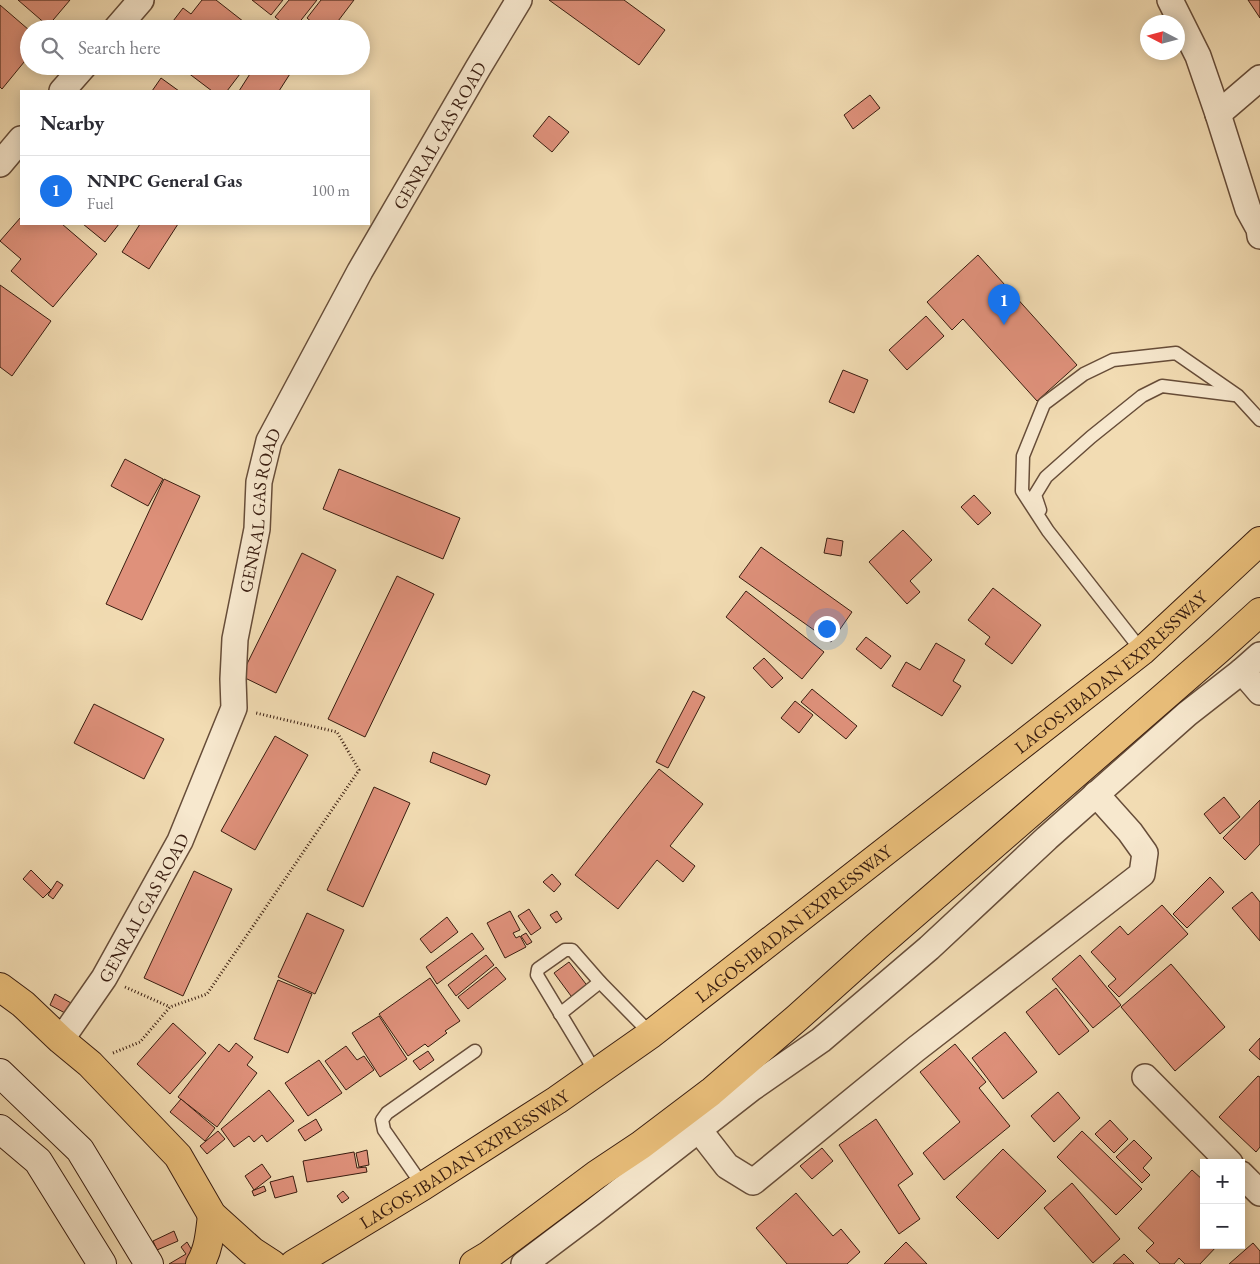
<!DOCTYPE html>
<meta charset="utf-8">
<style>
body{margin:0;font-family:"EB Garamond",serif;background:#f7f7f7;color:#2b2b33}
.controls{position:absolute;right:15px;bottom:15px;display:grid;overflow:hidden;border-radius:0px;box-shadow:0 2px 12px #0003}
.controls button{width:45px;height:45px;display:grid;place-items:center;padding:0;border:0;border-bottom:1px solid #e1e1e2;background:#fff;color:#2b2b33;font:25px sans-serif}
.compass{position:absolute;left:1140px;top:15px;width:45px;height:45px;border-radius:50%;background:#fff;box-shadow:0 2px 12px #0003;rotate:276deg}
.you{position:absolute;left:826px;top:628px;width:18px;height:18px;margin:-12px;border:4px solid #fff;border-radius:50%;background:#1a73e8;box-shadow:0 0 0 8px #1a73e833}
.badge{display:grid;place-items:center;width:32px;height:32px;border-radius:50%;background:#1a73e8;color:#fff;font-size:16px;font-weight:700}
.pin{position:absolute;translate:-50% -41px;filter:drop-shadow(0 1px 2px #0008)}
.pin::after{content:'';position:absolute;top:26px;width:18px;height:15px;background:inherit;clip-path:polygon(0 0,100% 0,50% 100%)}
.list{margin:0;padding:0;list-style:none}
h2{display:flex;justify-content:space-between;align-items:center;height:65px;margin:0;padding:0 20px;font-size:21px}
h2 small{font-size:16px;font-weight:400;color:#7c7c81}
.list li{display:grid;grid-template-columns:32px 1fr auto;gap:15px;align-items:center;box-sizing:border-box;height:70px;padding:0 20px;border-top:1px solid #e1e1e2}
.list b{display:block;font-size:19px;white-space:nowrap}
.list p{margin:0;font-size:16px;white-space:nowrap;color:#7c7c81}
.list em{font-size:16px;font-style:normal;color:#7c7c81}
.icon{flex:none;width:28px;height:28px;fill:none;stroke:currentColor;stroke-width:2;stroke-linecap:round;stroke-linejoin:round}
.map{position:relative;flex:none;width:1260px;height:1264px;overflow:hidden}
.search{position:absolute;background:#fff;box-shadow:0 2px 12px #0003;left:20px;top:20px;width:350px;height:55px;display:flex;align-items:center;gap:12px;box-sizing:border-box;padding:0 18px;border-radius:28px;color:#7c7c81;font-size:19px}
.panel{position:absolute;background:#fff;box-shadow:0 2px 12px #0003;left:20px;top:90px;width:350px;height:135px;border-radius:0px}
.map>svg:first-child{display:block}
.building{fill:#df917b;stroke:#391d10}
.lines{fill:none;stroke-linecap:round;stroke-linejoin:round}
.lane-casing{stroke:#674d39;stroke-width:15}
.street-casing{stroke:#674d39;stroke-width:28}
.secondary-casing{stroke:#391d10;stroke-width:30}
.highway-casing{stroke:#391d10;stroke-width:30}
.path{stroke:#391d10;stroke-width:3;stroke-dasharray:1 2.5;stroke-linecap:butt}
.lane{stroke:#f7e8ce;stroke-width:12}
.street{stroke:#f7e8ce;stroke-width:25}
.secondary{stroke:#f7e8ce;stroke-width:28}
.highway{stroke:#e9be7a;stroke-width:28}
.labels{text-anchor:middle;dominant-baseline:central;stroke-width:5;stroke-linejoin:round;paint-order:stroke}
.street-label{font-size:18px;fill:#391d10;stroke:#f7e8ce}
</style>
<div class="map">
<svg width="1260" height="1264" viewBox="0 0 1260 1264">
<rect width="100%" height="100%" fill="#f2dcb3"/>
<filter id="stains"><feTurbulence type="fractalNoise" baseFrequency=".004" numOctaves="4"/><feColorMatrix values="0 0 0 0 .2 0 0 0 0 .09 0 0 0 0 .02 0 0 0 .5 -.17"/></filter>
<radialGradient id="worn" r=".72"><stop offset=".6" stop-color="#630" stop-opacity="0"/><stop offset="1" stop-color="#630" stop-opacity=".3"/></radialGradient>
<g class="building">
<polygon points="18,0 70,0 48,26"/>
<polygon points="202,0 216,0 253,29 167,29 183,8 191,14"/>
<polygon points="252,0 283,0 271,15"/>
<polygon points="289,0 317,0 294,29 290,29 275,17"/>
<polygon points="321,0 354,0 332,29 320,29 307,18"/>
<polygon points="549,0 624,0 665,30 639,65"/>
<polygon points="1248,0 1260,0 1260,18"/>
<polygon points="0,5 29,30 29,56 2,89 0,87"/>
<polygon points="179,66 246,66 227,91 212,91"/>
<polygon points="255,66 295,66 279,91 239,91"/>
<polygon points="161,78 179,91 152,91"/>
<polygon points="870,95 880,108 853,129 844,115"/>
<polygon points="549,116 569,132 552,152 533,136"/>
<polygon points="21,217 21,224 62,224 97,254 53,307 11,271 21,259 0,241"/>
<polygon points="83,224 119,224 105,242"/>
<polygon points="140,224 178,224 149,269 122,252"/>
<polygon points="978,255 1077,365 1037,401 963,319 952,330 927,302"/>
<polygon points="0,285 51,321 12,376 0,367"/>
<polygon points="926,316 944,336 907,370 889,350"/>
<polygon points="843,370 868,380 854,413 829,402"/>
<polygon points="125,459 163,479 148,506 111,486"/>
<polygon points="339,469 460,518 443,559 323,509"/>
<polygon points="164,479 200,496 142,620 106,604"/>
<polygon points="974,495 991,513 978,525 961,507"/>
<polygon points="903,530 932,560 910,581 920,592 907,604 869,562"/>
<polygon points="827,538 843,541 841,556 824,553"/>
<polygon points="761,547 852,612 831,642 739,577"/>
<polygon points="302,553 336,570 276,693 241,676"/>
<polygon points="397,576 434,594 365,737 328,719"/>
<polygon points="993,588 1041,625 1012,664 985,644 990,637 968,620"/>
<polygon points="746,591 824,652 802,679 726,617"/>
<polygon points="866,637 891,656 881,669 856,649"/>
<polygon points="936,643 965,660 953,681 961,686 942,716 892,686 906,662 920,670"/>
<polygon points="764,658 783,678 772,688 753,668"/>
<polygon points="812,689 857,726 846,739 801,702"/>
<polygon points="693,691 705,697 668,768 656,762"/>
<polygon points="795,701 813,715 799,733 781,718"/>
<polygon points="94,704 164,739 144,779 74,743"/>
<polygon points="275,736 308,755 255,850 221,831"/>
<polygon points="433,752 490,775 486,785 430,762"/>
<polygon points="659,769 703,804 670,846 695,866 683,882 657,860 618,909 575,875"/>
<polygon points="374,787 410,803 363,907 327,890"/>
<polygon points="1224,797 1240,817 1220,834 1204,814"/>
<polygon points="1260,800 1260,844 1245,860 1223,838"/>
<polygon points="31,870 51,890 43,898 23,879"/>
<polygon points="194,871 232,889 183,996 144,978"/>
<polygon points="552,874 561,884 554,892 543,882"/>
<polygon points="1210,877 1224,892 1187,928 1173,914"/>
<polygon points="57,881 63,885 53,899 48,895"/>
<polygon points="1252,892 1260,902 1260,941 1232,908"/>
<polygon points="1162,905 1188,934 1119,997 1108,986 1116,979 1091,952 1120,926 1128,935"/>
<polygon points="529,909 541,928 531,935 518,916"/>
<polygon points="510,911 520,930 513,933 516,938 520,936 526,947 505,958 487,923"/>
<polygon points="557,911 562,919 556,923 550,915"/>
<polygon points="307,913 344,930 315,994 278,977"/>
<polygon points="447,917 458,932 431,953 420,939"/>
<polygon points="472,933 484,949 437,984 426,967"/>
<polygon points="526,933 532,942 527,945 521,936"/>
<polygon points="486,955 494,965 456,996 448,985"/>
<polygon points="1080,955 1121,1005 1093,1028 1052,979"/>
<polygon points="569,962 589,988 574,1000 554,973"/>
<polygon points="1171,964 1225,1027 1175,1071 1121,1007"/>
<polygon points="496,967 506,979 468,1009 458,997"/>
<polygon points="430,978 460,1021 445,1031 447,1033 428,1047 425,1044 408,1056 379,1014"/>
<polygon points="278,980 312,994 288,1053 254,1039"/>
<polygon points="1056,988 1089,1031 1059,1055 1026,1012"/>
<polygon points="55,994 71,1003 65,1013 50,1005"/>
<polygon points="379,1016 407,1059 380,1077 352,1033"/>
<polygon points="173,1023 206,1053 170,1094 137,1064"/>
<polygon points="1005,1032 1037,1072 1003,1099 972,1058"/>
<polygon points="1260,1038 1260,1060 1249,1050"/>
<polygon points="236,1043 253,1057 247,1065 257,1073 217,1127 178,1097 219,1044 229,1052"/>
<polygon points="955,1044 986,1082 979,1088 1010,1126 944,1180 923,1153 960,1122 920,1072"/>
<polygon points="346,1046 357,1060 364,1056 374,1070 346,1090 325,1061"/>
<polygon points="428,1051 434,1060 420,1070 413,1061"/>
<polygon points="319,1060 342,1093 308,1116 285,1083"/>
<polygon points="1258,1076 1260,1077 1260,1147 1256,1152 1219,1117"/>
<polygon points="269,1090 294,1121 267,1142 262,1135 254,1142 249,1136 234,1147 221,1129"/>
<polygon points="1058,1092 1080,1118 1054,1142 1031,1116"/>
<polygon points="181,1099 215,1128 205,1141 170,1112"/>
<polygon points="316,1119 322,1130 305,1141 298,1130"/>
<polygon points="876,1119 913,1174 898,1185 920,1219 899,1234 839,1145"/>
<polygon points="1110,1120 1128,1139 1114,1153 1095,1134"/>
<polygon points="218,1131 225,1139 207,1154 200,1146"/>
<polygon points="1082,1131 1142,1189 1116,1215 1057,1157"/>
<polygon points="1134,1140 1152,1158 1143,1168 1150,1175 1142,1183 1116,1157"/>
<polygon points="822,1148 833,1161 812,1179 800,1166"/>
<polygon points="1003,1149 1046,1191 998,1239 956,1197"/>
<polygon points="367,1150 369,1165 359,1167 356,1153"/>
<polygon points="354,1152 357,1168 366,1167 367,1172 307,1182 303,1161"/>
<polygon points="262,1164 271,1177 254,1190 245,1176"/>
<polygon points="1192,1170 1204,1181 1204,1245 1218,1245 1200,1264 1185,1264 1179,1258 1174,1264 1160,1264 1146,1251 1154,1243 1138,1228"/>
<polygon points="293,1176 297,1192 275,1198 270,1182"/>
<polygon points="1072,1183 1120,1239 1093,1263 1044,1208"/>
<polygon points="264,1186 266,1191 254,1196 252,1191"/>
<polygon points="343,1191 349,1198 342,1203 337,1196"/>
<polygon points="796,1193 833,1236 841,1229 860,1252 847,1264 787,1264 756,1228"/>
<polygon points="174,1231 178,1241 157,1250 153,1241"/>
<polygon points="187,1242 196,1257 185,1264 169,1264 186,1254 181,1247"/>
<polygon points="906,1242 927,1264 884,1264"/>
<polygon points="1253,1243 1260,1251 1260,1264 1229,1264"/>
<polygon points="1124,1254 1134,1264 1113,1264"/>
</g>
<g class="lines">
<g class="lane-casing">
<g id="lane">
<polyline points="1040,510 1035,495 1046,477 1091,437 1142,396 1162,386 1234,395"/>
<polyline points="1142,651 1048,531 1022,491 1023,456 1044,404 1084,374 1113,360 1176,353 1238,396 1260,420"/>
<polyline points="560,1014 600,982"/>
<polyline points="596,1073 537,975 538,969 565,950 572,950 600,982 651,1034"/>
<polyline points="423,1186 384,1130 382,1120 387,1113 475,1051"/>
</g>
</g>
<g class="street-casing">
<g id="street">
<polyline points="1170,0 1198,56 1218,114 1248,209 1259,229 1260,236"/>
<polyline points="116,29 141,0"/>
<polyline points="62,91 84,66"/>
<polyline points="1218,114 1260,78"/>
<polyline points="0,164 21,139"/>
<polyline points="1242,671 1260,692"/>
<path id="s1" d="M 61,1040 L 104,978 L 180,841 L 234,708 L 233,679 L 235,639 L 257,529 L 259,482 L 269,441 L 360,271 L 478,68 L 519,0"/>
<polyline points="1145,1077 1230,1163"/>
<polyline points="699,1130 727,1166 753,1182 916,1049 1142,874 1145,853 1130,832 1096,794"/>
<polyline points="1241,1174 1260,1193"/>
<polyline points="524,1264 593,1212 752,1088 821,1040 929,948 1047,838 1187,714 1242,671 1260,655"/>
</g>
</g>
<g class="secondary-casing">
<g id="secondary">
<polyline points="0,1073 80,1150 149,1264"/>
<polyline points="0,1129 38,1161 102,1264"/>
</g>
</g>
<g class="highway-casing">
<g id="highway">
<polyline points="0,987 23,1004 61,1040 90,1064 178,1156 212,1215 252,1251 272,1264"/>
<path d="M 200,1264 C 209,1249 210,1232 212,1215"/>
<path id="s2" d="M 294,1264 L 423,1186 L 557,1100 L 651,1034 L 1142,651 L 1260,541"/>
<polyline points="474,1264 489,1255 596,1175 641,1145 711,1092 797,1018 876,947 1218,650 1260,612"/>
</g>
</g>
<g class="path">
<polyline points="125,987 170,1007"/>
<polyline points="113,1053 140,1042 170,1007 207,994 359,770 337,732 256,713"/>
</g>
<use href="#lane" class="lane"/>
<use href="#street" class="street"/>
<use href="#secondary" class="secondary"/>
<use href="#highway" class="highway"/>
</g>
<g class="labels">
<g class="street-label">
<text stroke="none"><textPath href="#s1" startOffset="996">GENRAL GAS ROAD</textPath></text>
<text stroke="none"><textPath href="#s1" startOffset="576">GENRAL GAS ROAD</textPath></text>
<text stroke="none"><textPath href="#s2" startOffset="1010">LAGOS-IBADAN EXPRESSWAY</textPath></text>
<text stroke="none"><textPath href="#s1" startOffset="156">GENRAL GAS ROAD</textPath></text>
<text stroke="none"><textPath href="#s2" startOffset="605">LAGOS-IBADAN EXPRESSWAY</textPath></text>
<text stroke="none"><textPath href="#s2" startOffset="200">LAGOS-IBADAN EXPRESSWAY</textPath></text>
</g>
</g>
<rect width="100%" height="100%" filter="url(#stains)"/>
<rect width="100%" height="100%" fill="url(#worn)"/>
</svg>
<div class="controls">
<button>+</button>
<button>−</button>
</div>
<svg class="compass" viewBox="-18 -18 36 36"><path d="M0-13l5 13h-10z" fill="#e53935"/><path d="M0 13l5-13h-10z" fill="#7c7c81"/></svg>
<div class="you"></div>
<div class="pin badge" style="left:1004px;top:325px">1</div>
<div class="search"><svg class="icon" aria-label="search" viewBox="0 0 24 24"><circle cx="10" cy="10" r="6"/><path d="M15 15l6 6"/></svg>Search here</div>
<section class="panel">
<h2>Nearby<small></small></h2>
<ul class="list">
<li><span class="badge">1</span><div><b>NNPC General Gas</b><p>Fuel</p></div><em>100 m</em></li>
</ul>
</section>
</div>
